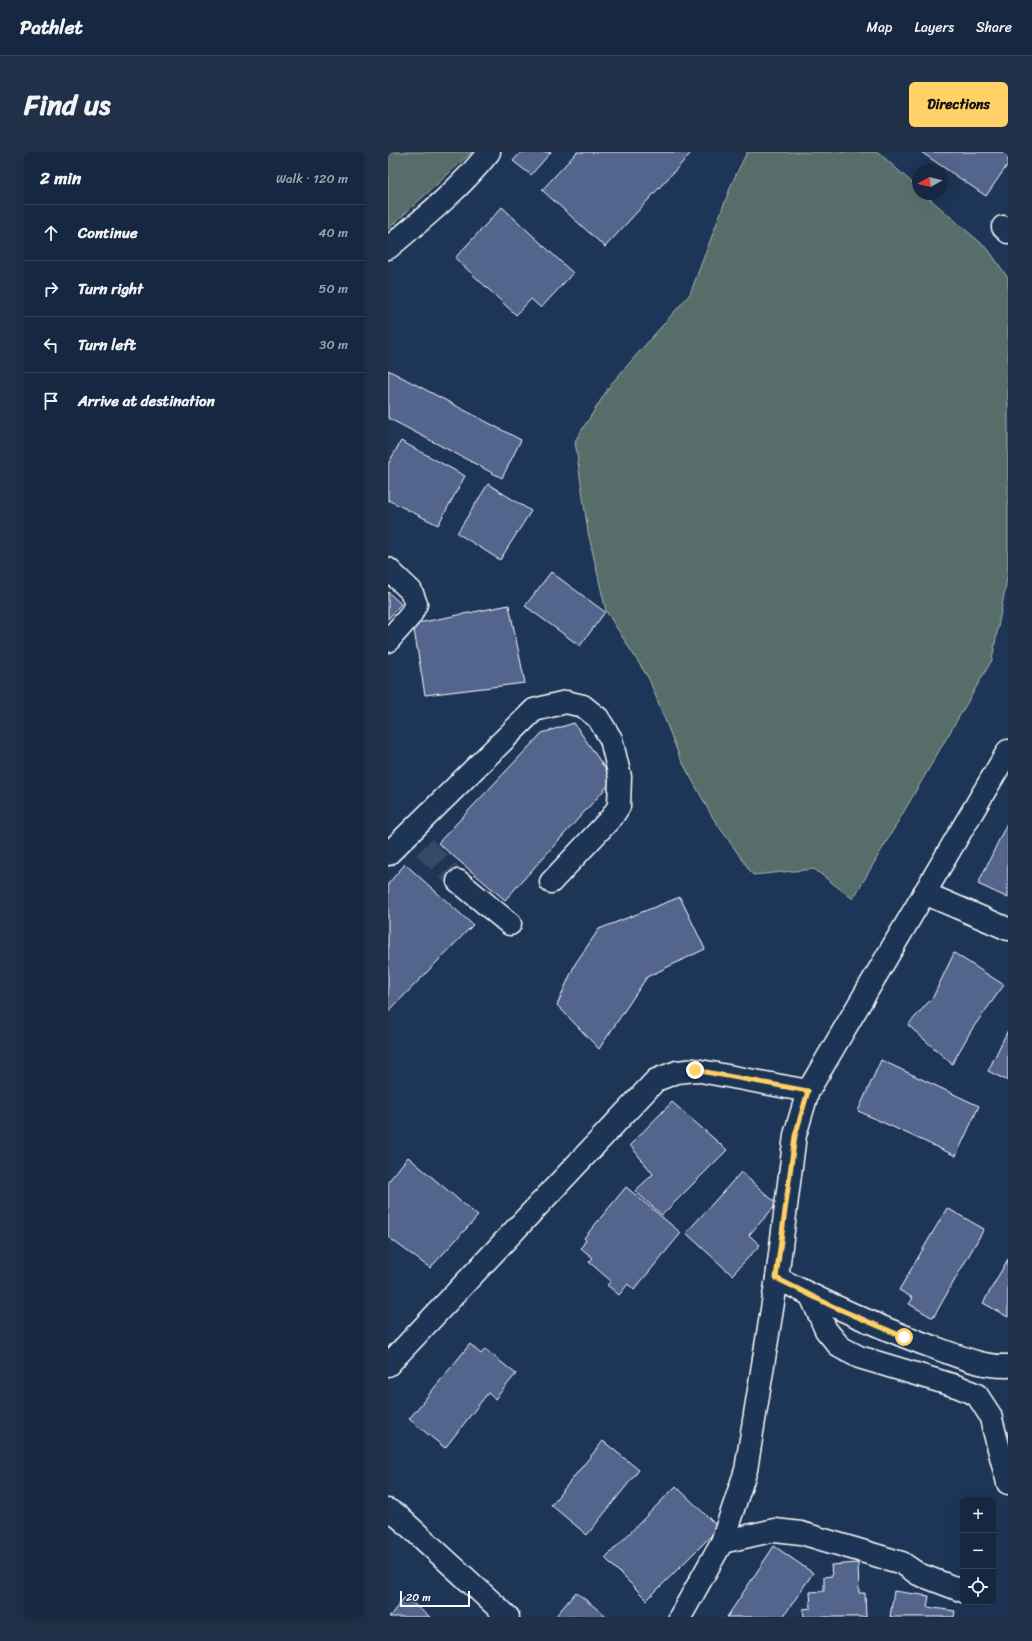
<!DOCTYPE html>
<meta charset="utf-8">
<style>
body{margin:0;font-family:Sriracha,sans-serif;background:#1f3048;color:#f1f3f6}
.controls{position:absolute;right:12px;bottom:12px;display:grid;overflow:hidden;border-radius:6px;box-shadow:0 4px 16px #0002}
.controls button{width:36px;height:36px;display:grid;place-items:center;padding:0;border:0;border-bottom:1px solid #35445a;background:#162841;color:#f1f3f6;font:20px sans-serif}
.compass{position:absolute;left:524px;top:12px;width:36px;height:36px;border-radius:50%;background:#162841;box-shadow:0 4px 16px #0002;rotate:262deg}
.scale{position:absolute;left:12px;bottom:10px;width:70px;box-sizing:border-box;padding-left:4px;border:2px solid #fff;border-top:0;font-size:11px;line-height:14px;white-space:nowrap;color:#fff;-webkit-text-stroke:3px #1d3557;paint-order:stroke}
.stop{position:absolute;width:12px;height:12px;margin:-9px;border:3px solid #ffd166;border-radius:50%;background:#fff}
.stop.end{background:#ffd166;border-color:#fff;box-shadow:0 1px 4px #0008}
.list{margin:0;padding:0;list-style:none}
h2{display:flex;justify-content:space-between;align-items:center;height:52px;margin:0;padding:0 16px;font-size:17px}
h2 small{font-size:13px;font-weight:400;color:#9ea6b1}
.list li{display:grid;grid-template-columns:26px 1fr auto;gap:12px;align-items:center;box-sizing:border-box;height:56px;padding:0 16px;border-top:1px solid #35445a}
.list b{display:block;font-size:15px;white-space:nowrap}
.list em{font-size:13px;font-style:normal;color:#9ea6b1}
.icon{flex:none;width:22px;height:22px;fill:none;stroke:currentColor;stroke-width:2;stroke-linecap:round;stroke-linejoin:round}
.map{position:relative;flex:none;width:620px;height:1465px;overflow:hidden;border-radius:6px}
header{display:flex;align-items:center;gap:24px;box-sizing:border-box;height:56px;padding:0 20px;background:#162841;border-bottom:1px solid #35445a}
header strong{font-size:19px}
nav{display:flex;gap:22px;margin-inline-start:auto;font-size:14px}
.intro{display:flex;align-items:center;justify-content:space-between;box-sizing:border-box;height:96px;padding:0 24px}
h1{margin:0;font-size:28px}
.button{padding:10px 18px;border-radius:6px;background:#ffd166;color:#111;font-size:14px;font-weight:700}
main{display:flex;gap:24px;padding:0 24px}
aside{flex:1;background:#162841;border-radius:6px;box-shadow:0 4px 16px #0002}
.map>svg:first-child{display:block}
.green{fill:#576d69;stroke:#abb6b4}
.building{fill:#52658c;stroke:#fff}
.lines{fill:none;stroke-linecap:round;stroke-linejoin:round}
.minor-tunnel{stroke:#344968;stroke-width:22;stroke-dasharray:22 11;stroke-linecap:butt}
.minor-casing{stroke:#fff;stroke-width:25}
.minor{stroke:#1d3557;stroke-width:22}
.route{stroke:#ffd166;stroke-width:5}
</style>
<header>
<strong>Pathlet</strong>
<nav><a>Map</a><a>Layers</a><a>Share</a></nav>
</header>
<div class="intro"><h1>Find us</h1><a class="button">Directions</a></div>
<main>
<aside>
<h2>2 min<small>Walk · 120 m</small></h2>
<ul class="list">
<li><svg class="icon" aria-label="ahead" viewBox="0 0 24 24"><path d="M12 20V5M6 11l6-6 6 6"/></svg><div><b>Continue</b></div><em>40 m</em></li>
<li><svg class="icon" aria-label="right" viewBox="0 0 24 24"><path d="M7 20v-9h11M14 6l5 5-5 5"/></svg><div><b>Turn right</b></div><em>50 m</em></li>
<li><svg class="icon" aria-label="left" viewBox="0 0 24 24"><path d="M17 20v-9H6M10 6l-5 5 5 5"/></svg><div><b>Turn left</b></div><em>30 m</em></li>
<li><svg class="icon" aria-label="arrive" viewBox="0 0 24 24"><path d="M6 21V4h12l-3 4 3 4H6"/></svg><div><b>Arrive at destination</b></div></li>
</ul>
</aside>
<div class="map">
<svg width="620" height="1465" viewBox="0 0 620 1465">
<rect width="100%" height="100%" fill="#1d3557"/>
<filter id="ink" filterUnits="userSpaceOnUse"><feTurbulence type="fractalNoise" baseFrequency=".025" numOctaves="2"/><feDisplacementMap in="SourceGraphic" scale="8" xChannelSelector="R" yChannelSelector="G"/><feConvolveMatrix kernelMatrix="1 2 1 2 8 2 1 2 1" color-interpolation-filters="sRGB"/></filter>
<g filter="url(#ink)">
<g class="green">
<polygon points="0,0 84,0 0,77"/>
<polygon points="359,0 490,0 530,36 530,42 536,42 600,97 620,126 620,421 604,508 465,747 426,717 365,723 325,666 292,606 261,527 218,459 200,380 187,289 223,232 302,142 344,31"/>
</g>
<g class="building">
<polygon points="133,0 163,0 143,23 125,9"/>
<polygon points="189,0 304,0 217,95 154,38"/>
<polygon points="533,0 620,0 620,12 598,44"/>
<polygon points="114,55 185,121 153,156 143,147 128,163 67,106"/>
<polygon points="0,218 133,288 114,326 0,266"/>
<polygon points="13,289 77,324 50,373 0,348 0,312"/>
<polygon points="100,332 143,359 112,408 69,381"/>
<polygon points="163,420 217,460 192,494 137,454"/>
<polygon points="0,440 13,452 0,467"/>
<polygon points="121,453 137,531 37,543 25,472"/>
<polygon points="186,571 225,628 117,748 50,691 154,581"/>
<polygon points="620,669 620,746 590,732"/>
<polygon points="17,712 85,773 0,860 0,732"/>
<polygon points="292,745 317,797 259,825 211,897 169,853 187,812 211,777"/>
<polygon points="566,801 616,833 584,877 564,912 520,873 545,845"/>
<polygon points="620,878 620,929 600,919"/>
<polygon points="493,908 591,954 568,1004 470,959"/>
<polygon points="284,950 339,998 274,1063 247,1039 265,1022 242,993"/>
<polygon points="20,1005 90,1064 42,1116 0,1085 0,1030"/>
<polygon points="353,1020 389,1052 361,1083 372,1093 344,1123 298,1081"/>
<polygon points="238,1035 293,1081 246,1138 240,1132 231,1143 219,1133 223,1129 201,1110 205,1106 193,1096 198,1088 196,1086"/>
<polygon points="559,1056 596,1077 545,1166 521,1152 525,1146 511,1138"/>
<polygon points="620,1107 620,1165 595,1151"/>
<polygon points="82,1192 93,1202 97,1197 128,1222 107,1247 100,1241 57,1296 21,1267"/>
<polygon points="215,1289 251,1318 199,1383 163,1353"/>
<polygon points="288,1334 331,1376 259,1448 217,1406"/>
<polygon points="386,1394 425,1421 395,1465 339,1465"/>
<polygon points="470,1411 471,1441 477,1441 478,1465 416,1465 415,1457 423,1456 422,1440 436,1439 436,1425 444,1424 443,1413"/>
<polygon points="506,1439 541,1444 539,1455 567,1459 566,1465 502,1465"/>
<polygon points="188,1440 219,1465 167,1465"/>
<polygon points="17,1445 42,1465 1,1465"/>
</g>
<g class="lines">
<polyline class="minor-tunnel" points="36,695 70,729"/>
<g class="minor-casing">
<g id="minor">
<polyline points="615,75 620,80"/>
<path d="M 0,96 C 36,66 72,37 101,0"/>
<polyline points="0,417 23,439 28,452 22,464 0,489"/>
<polyline points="0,702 146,558 178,550 195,554 210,566 223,587 232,625 231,654 224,665 163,730"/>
<polyline points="70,729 122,772"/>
<polyline points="536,741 620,777"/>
<path d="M 389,1126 C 442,1153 496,1178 553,1198 C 575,1206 596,1215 620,1214"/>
<polyline points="423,1144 438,1178 452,1195 471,1205 571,1235 589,1243 602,1263 620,1331"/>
<polyline points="0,1213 268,928 289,920 307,918 420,939"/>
<polyline points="0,1358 10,1364 120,1465"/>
<polyline points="334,1390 387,1378 413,1381 514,1411 530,1422 575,1439"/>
<polyline points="292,1465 334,1390 358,1318 389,1126 407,983 420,939 620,599"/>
</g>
</g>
<use href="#minor" class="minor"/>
</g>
</g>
<g class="lines" filter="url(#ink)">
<polyline class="route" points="307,918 420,939 407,984 388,1126 444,1154 516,1185"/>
</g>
</svg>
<div class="controls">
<button>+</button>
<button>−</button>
<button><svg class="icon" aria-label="locate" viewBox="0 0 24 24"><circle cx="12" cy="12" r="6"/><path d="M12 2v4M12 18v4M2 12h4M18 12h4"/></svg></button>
</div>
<svg class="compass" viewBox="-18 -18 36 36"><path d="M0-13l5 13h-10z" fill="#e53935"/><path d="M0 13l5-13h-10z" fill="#9ea6b1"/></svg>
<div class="scale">20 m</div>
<div class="stop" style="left:516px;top:1185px"></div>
<div class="stop end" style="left:307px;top:918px"></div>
</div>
</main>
